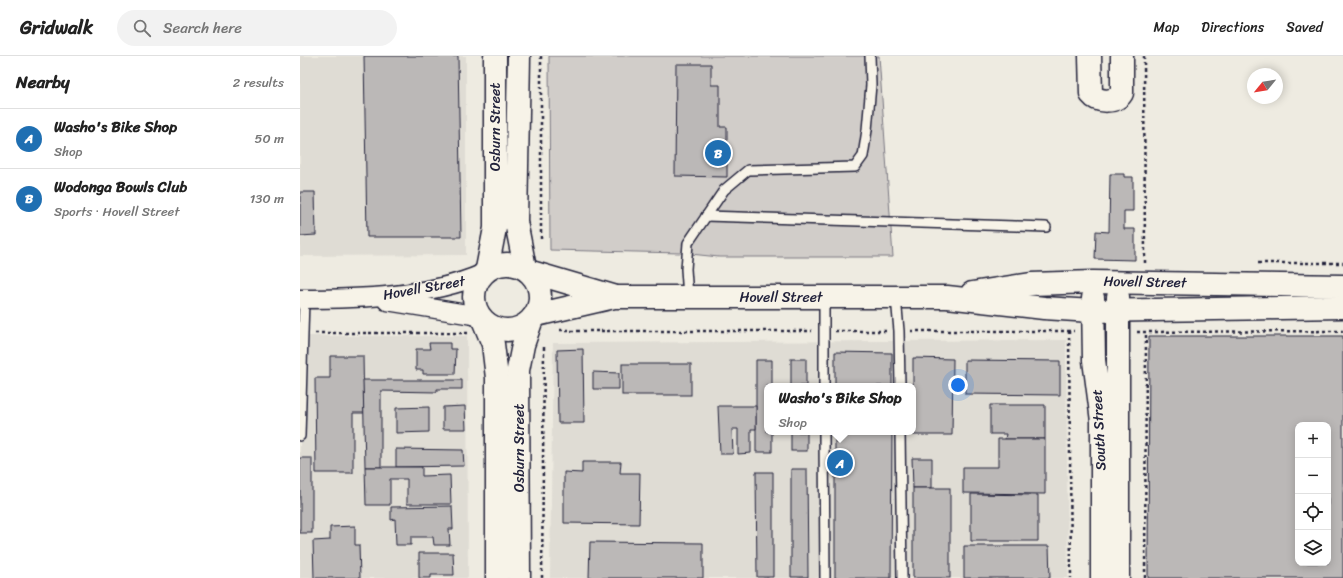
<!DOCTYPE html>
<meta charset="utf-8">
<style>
body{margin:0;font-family:Sriracha,sans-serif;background:#f2f2f2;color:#222}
.controls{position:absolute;right:12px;bottom:12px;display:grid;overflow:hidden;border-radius:8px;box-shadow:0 2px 10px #0003}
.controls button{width:36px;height:36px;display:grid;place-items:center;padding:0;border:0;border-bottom:1px solid #e0e0e0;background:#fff;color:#222;font:20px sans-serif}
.compass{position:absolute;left:947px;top:12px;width:36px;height:36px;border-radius:50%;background:#fff;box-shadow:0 2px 10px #0003;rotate:240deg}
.you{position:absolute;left:658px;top:329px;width:14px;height:14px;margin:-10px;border:3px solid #fff;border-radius:50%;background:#1a73e8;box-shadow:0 0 0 6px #1a73e833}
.badge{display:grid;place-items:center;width:26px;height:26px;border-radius:50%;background:#1f6fb2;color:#fff;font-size:13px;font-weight:700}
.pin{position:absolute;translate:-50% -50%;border:2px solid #fff;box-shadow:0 1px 4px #0006}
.popup{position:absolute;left:464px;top:327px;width:152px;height:52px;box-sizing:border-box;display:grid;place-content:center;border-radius:8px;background:#fff;filter:drop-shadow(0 1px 3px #0005);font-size:13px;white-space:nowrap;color:#767676}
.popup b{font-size:15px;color:#222}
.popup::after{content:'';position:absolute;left:50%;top:100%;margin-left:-8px;border:8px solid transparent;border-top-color:#fff}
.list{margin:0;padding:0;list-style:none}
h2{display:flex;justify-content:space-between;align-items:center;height:52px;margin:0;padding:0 16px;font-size:17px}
h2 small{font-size:13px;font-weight:400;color:#767676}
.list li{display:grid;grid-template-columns:26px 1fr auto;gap:12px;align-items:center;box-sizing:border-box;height:60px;padding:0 16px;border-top:1px solid #e0e0e0}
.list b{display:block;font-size:15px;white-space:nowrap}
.list p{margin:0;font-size:13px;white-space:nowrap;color:#767676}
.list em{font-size:13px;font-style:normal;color:#767676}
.icon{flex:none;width:22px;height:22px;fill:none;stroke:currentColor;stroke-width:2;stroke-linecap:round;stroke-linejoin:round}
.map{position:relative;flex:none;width:1043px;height:522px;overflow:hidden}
header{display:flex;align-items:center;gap:24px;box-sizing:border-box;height:56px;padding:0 20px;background:#fff;border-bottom:1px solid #e0e0e0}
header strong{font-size:19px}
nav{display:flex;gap:22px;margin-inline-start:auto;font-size:14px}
.search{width:280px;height:36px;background:#f2f2f2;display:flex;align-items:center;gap:10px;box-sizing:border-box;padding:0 14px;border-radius:22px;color:#767676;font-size:15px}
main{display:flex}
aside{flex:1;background:#fff}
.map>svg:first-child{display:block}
.built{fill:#dfdcd4;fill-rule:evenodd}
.green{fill:#d1cdc9;stroke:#7a7882}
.building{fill:#bbb8b7;stroke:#22223b;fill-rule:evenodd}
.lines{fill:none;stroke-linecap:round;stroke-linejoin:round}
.lane-casing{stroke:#22223b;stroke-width:12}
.street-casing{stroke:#22223b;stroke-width:21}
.secondary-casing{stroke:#22223b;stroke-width:25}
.path{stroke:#22223b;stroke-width:2.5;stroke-dasharray:3 3;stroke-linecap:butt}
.lane{stroke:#f7f3e8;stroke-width:9}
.street{stroke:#f7f3e8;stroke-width:18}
.secondary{stroke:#f7f3e8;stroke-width:22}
.labels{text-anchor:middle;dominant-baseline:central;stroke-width:3;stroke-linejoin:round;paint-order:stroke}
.street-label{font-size:14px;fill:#22223b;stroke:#f7f3e8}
</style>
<header>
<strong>Gridwalk</strong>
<div class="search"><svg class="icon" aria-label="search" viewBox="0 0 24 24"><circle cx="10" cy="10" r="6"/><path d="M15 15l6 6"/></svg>Search here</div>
<nav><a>Map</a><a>Directions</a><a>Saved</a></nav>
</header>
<main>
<aside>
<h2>Nearby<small>2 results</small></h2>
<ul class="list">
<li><span class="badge">A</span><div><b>Washo's Bike Shop</b><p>Shop</p></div><em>50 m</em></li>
<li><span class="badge">B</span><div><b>Wodonga Bowls Club</b><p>Sports · Hovell Street</p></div><em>130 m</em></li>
</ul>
</aside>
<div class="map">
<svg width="1043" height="522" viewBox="0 0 1043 522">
<rect width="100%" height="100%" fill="#eeebe1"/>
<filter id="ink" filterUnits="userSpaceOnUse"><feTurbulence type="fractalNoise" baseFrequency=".025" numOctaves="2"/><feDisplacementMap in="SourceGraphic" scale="8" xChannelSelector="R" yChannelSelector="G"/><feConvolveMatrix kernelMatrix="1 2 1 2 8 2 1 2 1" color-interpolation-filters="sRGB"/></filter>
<g filter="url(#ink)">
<g class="built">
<polygon points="0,0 166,0 166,199 0,200"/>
<polygon points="0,280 167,280 168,522 0,522"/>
<path d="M 766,284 L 768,522 L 250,522 L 253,287 ZM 467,330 L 613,330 L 613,376 L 467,376 Z"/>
</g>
<polygon class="green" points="249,0 579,0 593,201 419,201 381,197 250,194"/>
<g class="building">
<polygon points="64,0 158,0 161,181 67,181"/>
<polygon points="376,8 411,8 411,29 420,29 420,71 427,71 427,121 375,120"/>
<polygon points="810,118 824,118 824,121 833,121 833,155 824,155 824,173 835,173 835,204 795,203 796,175 809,176"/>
<polygon points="0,136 15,136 16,179 0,180"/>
<path d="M 849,280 L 1043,280 L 1043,522 L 848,522 ZM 998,369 L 1028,369 L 1028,507 L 998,507 Z"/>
<polygon points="129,287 150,287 150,293 156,293 155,318 123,318 123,314 116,314 116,293 130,293"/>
<polygon points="283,293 284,367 258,367 257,294"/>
<polygon points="535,296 592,297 592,330 535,330"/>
<polygon points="30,300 63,300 64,357 53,357 53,417 16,417 15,322 30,322"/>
<polygon points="613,302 653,303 652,379 613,379"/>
<rect x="491" y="303" width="15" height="27"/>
<polygon points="456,304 472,304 472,330 467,330 467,376 472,376 472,396 456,396"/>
<polygon points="665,304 760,305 760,339 665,338"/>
<rect x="322" y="308" width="69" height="31"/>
<polygon points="293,316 319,317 319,333 293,333"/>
<polygon points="63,324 162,324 162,333 137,333 137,336 81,335 81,411 65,411"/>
<polygon points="690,349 745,349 745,383 705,383 706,378 690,378"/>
<polygon points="165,350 166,373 143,373 143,351"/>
<polygon points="418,350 456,350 456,373 451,373 451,397 438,398 438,373 432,373 433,398 420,398"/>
<polygon points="129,351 129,376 96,377 96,352"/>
<rect x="491" y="376" width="16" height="19"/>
<polygon points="535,376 592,376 591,522 535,522"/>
<polygon points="698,383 745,383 745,438 663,437 663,411 698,411"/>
<polygon points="96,393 163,394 164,410 96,411"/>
<rect x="0" y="402" width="12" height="75"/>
<polygon points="612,402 632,402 632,432 613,432"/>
<polygon points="282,406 321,406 320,417 340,417 339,468 264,467 264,416 282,417"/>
<polygon points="65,411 122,411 122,420 150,419 151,448 107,448 107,423 90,423 90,449 66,449"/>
<polygon points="491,413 507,413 508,521 491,521"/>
<polygon points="456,416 473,416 473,521 457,521"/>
<rect x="613" y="432" width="37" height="90"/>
<polygon points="671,438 738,439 738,485 671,485"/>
<polygon points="152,450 153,473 149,473 150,489 134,489 133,481 111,481 111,489 96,489 95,463 91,464 91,451"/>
<polygon points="55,470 55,489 59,489 60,522 14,522 13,485 30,484 30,471"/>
<polygon points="290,486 403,487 403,522 289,522"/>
<polygon points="664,490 749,490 750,522 664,522"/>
<polygon points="119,497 153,497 154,519 131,519 131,522 119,522"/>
</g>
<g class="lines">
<g class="lane-casing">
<g id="lane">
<polyline points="406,160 746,171"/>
<polyline points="388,241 386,213 388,187 424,134 448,114 555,111 563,100 567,74 571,29 570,0"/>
<polyline points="524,241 524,330"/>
<polyline points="596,241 599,275 600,330"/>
<polyline points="524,376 525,522"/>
<polyline points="600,376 602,522"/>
<polyline points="0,380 4,243"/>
</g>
</g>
<g class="street-casing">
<g id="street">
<path d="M 0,243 C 58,243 129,241 182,218"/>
<polyline points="87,245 179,260"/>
</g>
</g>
<g class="secondary-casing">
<g id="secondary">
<polyline points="219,0 216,166 225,212"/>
<path d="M 790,0 L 791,38 C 798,47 816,47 822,37 L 822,0"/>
<circle cx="207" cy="241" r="33"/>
<polyline points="187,213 195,172 195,0"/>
<polyline points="228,215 313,240"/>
<polyline points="672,237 731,228 793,226 1043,230"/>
<polyline points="818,241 818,522"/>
<polyline points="793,242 794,304 802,365 802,522"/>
<polyline points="236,259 314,241 647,241 744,252 792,255 1043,251"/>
<polyline points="184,266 193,288 197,322 197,522"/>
<polyline points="219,522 218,314 223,289 232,263"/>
</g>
</g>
<g class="path">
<polyline points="241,0 241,185"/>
<polyline points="844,0 845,207"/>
<polyline points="958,207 1043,207"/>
<polyline points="260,274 271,274"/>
<polyline points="271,275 512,275"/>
<polyline points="535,275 586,275"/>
<polyline points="611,275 774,275"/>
<polyline points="769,275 771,522"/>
<polyline points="837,276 1043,275"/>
<polyline points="15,277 168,277"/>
<polyline points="242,522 244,291"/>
<polyline points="845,522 846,276"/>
</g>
<use href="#lane" class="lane"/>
<use href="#street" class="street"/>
<use href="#secondary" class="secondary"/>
</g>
</g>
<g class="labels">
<g class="street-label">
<text transform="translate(195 71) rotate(-90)">Osburn Street</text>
<text transform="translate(845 226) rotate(1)">Hovell Street</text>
<text transform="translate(124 232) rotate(-10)">Hovell Street</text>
<text x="481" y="241">Hovell Street</text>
<text transform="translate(799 374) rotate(-93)">South Street</text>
<text transform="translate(219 392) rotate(-90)">Osburn Street</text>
</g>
</g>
</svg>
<div class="controls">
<button>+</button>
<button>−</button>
<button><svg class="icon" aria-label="locate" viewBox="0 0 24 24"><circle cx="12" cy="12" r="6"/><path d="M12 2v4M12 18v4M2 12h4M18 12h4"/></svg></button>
<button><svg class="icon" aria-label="layers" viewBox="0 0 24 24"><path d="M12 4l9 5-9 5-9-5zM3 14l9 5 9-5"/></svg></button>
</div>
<svg class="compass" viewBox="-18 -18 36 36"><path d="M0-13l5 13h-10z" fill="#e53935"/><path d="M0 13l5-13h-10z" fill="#767676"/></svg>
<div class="you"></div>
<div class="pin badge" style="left:540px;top:407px">A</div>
<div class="popup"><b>Washo's Bike Shop</b>Shop</div>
<div class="pin badge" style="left:418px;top:97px">B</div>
</div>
</main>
